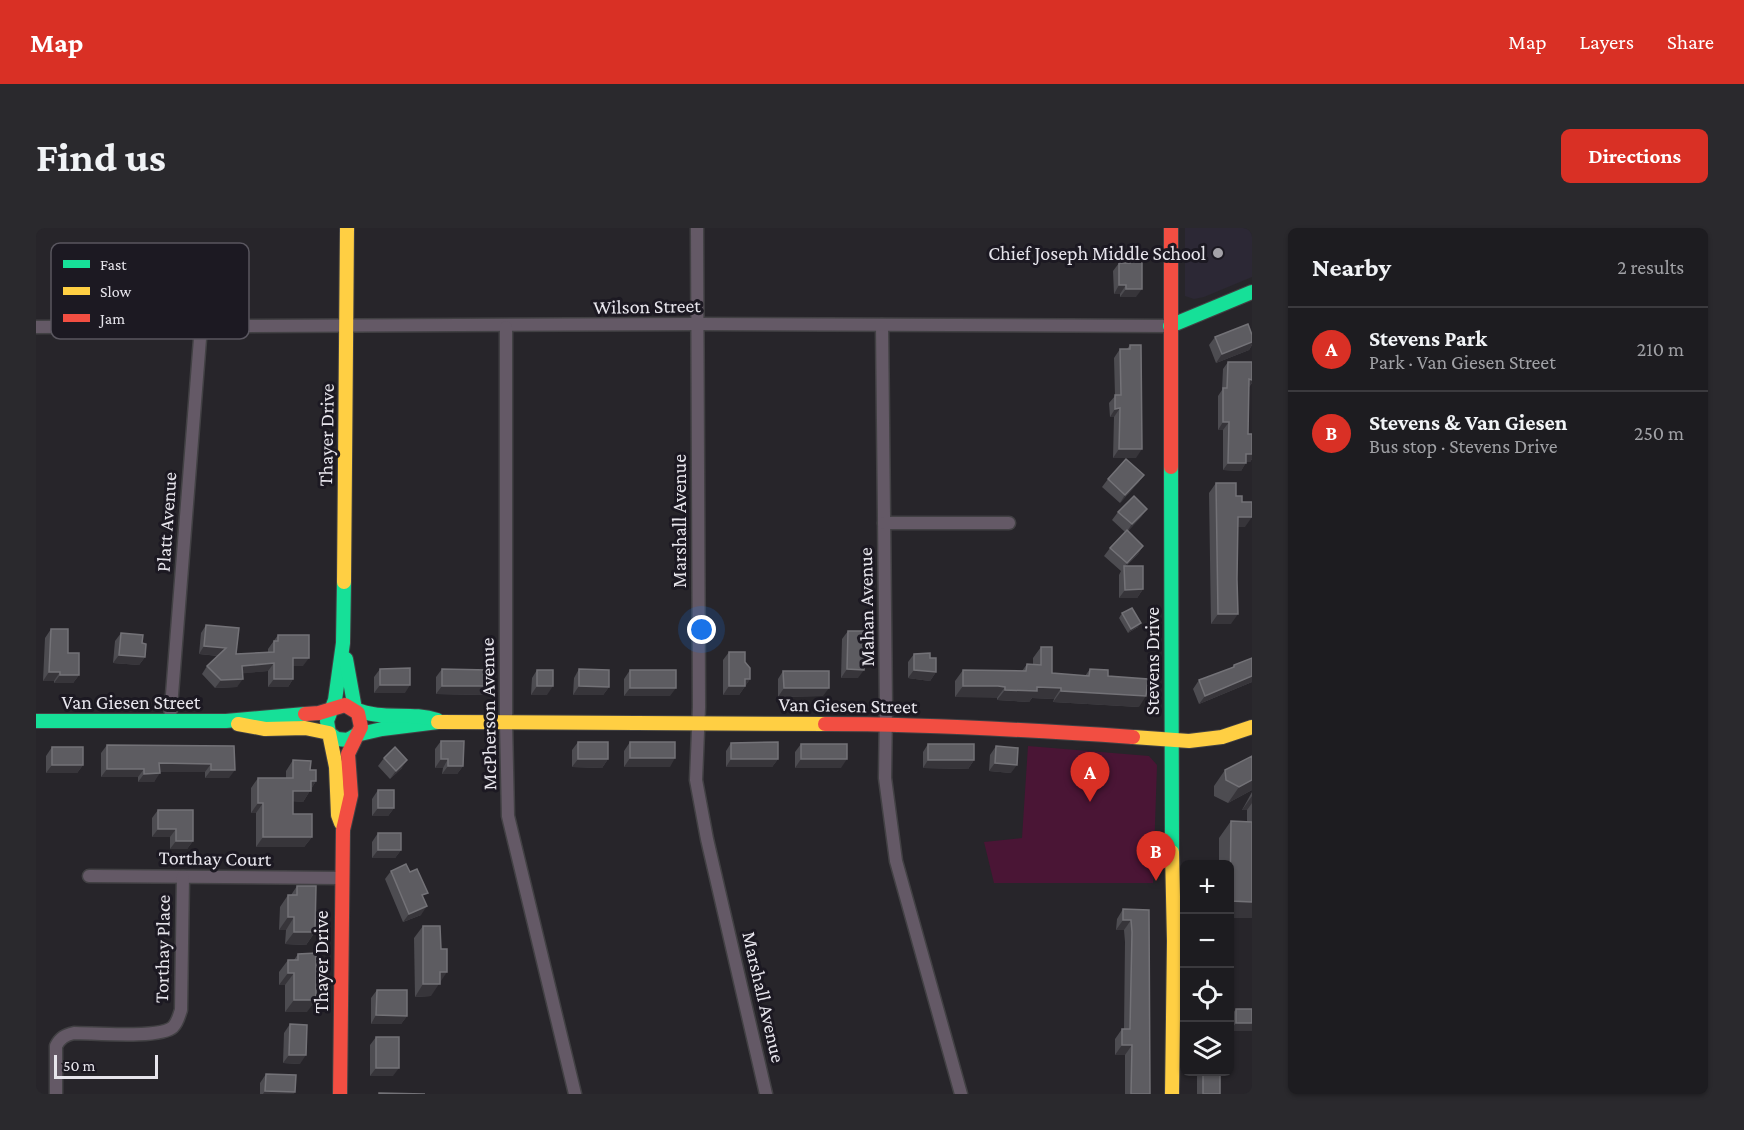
<!DOCTYPE html>
<meta charset="utf-8">
<style>
body{margin:0;font-family:"Crimson Pro",serif;background:#2a292d;color:#f1f3f6}
.controls{position:absolute;right:18px;bottom:18px;display:grid;overflow:hidden;border-radius:9px;box-shadow:0 2px 4px #0004}
.controls button{width:54px;height:54px;display:grid;place-items:center;padding:0;border:0;border-bottom:2px solid #3b3a3e;background:#1d1c20;color:#f1f3f6;font:30px sans-serif}
.scale{position:absolute;left:18px;bottom:15px;width:104px;box-sizing:border-box;padding-left:6px;border:3px solid #e7e5ec;border-top:0;font-size:16px;line-height:21px;white-space:nowrap;color:#e7e5ec;-webkit-text-stroke:4px #1c1922;paint-order:stroke}
.you{position:absolute;left:666px;top:402px;width:21px;height:21px;margin:-15px;border:4px solid #fff;border-radius:50%;background:#1a73e8;box-shadow:0 0 0 9px #1a73e833}
.badge{display:grid;place-items:center;width:39px;height:39px;border-radius:50%;background:#d93025;color:#fff;font-size:20px;font-weight:700}
.pin{position:absolute;translate:-50% -50px;filter:drop-shadow(0 2px 3px #0008)}
.pin::after{content:'';position:absolute;top:32px;width:21px;height:18px;background:inherit;clip-path:polygon(0 0,100% 0,50% 100%)}
.list{margin:0;padding:0;list-style:none}
h2{display:flex;justify-content:space-between;align-items:center;height:78px;margin:0;padding:0 24px;font-size:26px}
h2 small{font-size:20px;font-weight:400;color:#a0a1a5}
.list li{display:grid;grid-template-columns:39px 1fr auto;gap:18px;align-items:center;box-sizing:border-box;height:84px;padding:0 24px;border-top:2px solid #3b3a3e}
.list b{display:block;font-size:22px;white-space:nowrap}
.list p{margin:0;font-size:20px;white-space:nowrap;color:#a0a1a5}
.list em{font-size:20px;font-style:normal;color:#a0a1a5}
.icon{flex:none;width:33px;height:33px;fill:none;stroke:currentColor;stroke-width:2;stroke-linecap:round;stroke-linejoin:round}
.map{position:relative;flex:none;width:1216px;height:866px;overflow:hidden;border-radius:9px}
header{display:flex;align-items:center;gap:36px;box-sizing:border-box;height:84px;padding:0 30px;background:#d93025;color:#fff}
header strong{font-size:28px}
nav{display:flex;gap:33px;margin-inline-start:auto;font-size:21px}
.intro{display:flex;align-items:center;justify-content:space-between;box-sizing:border-box;height:144px;padding:0 36px}
h1{margin:0;font-size:42px}
.button{padding:15px 27px;border-radius:9px;background:#d93025;color:#fff;font-size:21px;font-weight:700}
main{display:flex;gap:36px;padding:0 36px}
aside{flex:1;background:#1d1c20;border-radius:9px;box-shadow:0 2px 4px #0004}
.map>svg:first-child{display:block}
.built{fill:#2c2835}
.green{fill:#4a1535}
.lines{fill:none;stroke-linecap:round;stroke-linejoin:round}
.street-casing{stroke:#424144;stroke-width:15}
.fast-casing{stroke:#424144;stroke-width:16}
.slow-casing{stroke:#424144;stroke-width:16}
.jam-casing{stroke:#424144;stroke-width:16}
.street{stroke:#645966;stroke-width:12}
.fast{stroke:#16e098;stroke-width:14}
.slow{stroke:#ffcf43;stroke-width:14}
.jam{stroke:#f24e42;stroke-width:14}
.wall{fill:#4d4c51}
.shaded-wall{fill:#37353a}
.building{fill:#5d5c61;stroke:#737277;stroke-width:1.5}
.poi-dot{fill:#a4a2a8;stroke:#1c1922;stroke-width:2}
.labels{text-anchor:middle;dominant-baseline:central;stroke-width:6;stroke-linejoin:round;paint-order:stroke}
.poi-label{font-size:20px;fill:#e7e5ec;stroke:#1c1922;text-anchor:end}
.street-label{font-size:20px;fill:#e7e5ec;stroke:#1c1922}
.key{fill:#1c1922;stroke:#59565f;stroke-width:1.5}
.key-label{font-size:16px;fill:#e7e5ec}
</style>
<header>
<strong>Map</strong>
<nav><a>Map</a><a>Layers</a><a>Share</a></nav>
</header>
<div class="intro"><h1>Find us</h1><a class="button">Directions</a></div>
<main>
<div class="map">
<svg width="1216" height="866" viewBox="0 0 1216 866">
<rect width="100%" height="100%" fill="#27252a"/>
<polygon class="built" points="1149,0 1216,0 1216,49 1168,69 1158,71 1149,68"/>
<polygon class="green" points="992,518 1113,528 1121,537 1117,655 958,655 948,614 986,610"/>
<g class="lines">
<g class="street-casing">
<g id="street">
<polyline points="661,0 663,479 660,552 671,611 730,866"/>
<polyline points="846,97 850,480 849,550 860,633 925,866"/>
<polyline points="0,99 662,96 1134,98"/>
<polyline points="470,99 470,495 472,588 539,866"/>
<polyline points="848,295 973,295"/>
<polyline points="134,492 165,98"/>
<polyline points="53,648 305,650"/>
<path d="M 20,866 L 20,818 C 24,810 29,807 38,805 C 58,805 124,811 137,799 C 142,794 143,787 145,782 L 147,649"/>
</g>
</g>
<g class="fast-casing">
<g id="fast">
<polyline points="1134,98 1216,64"/>
<polyline points="1135,239 1136,624"/>
<polyline points="308,354 307,415 299,472 291,493 293,505 301,511 312,512 320,507 346,501 402,494"/>
<path d="M 310,431 L 319,481 C 346,493 374,483 401,492"/>
<polyline points="0,493 190,493 269,486"/>
</g>
</g>
<g class="slow-casing">
<g id="slow">
<polyline points="308,354 311,0"/>
<polyline points="402,494 789,496"/>
<polyline points="202,496 229,501 269,500 293,505 300,539 302,587 305,595"/>
<polyline points="1097,509 1153,513 1186,509 1216,499"/>
<polyline points="1136,624 1138,713 1136,866"/>
</g>
</g>
<g class="jam-casing">
<g id="jam">
<polyline points="1135,239 1135,0"/>
<polyline points="269,486 283,485 309,477 322,485 325,499 312,526 315,567 307,602 304,866"/>
<path d="M 789,496 C 892,496 995,502 1097,509"/>
</g>
</g>
<use href="#street" class="street"/>
<use href="#fast" class="fast"/>
<use href="#slow" class="slow"/>
<use href="#jam" class="jam"/>
</g>
<g class="wall">
<polygon points="1094,30 1100,69 1084,69 1084,66 1078,66 1077,43 1083,35 1091,35"/>
<polygon points="1216,107 1216,117 1213,122 1180,135 1173,117 1179,109"/>
<polygon points="1094,117 1100,230 1077,230 1078,189 1074,189 1073,175 1079,168 1078,130 1084,121 1091,121"/>
<polygon points="1192,134 1216,134 1216,155 1213,159 1212,206 1216,206 1216,231 1214,234 1210,234 1205,243 1187,242 1187,202 1182,202 1182,168 1186,162 1187,141"/>
<polygon points="1108,247 1102,255 1084,275 1066,259 1072,251"/>
<polygon points="1180,255 1200,268 1209,299 1201,299 1195,396 1175,396 1173,265"/>
<polygon points="1111,281 1105,289 1092,303 1107,318 1102,326 1090,338 1107,361 1101,370 1083,370 1083,347 1085,343 1068,328 1074,320 1089,304 1076,292 1082,284"/>
<polygon points="1086,385 1102,399 1092,405 1083,390"/>
<polygon points="170,397 200,426 232,424 232,421 242,407 267,438 257,438 257,451 252,459 232,459 232,443 206,445 201,459 179,460 166,446 171,438 182,428 163,426 165,405"/>
<polygon points="15,401 32,425 43,447 37,455 18,455 18,453 7,453 9,410"/>
<polygon points="812,403 822,450 805,450 806,411"/>
<polygon points="85,405 109,429 103,437 77,435 79,413"/>
<polygon points="1005,419 1016,445 1049,448 1054,441 1072,448 1103,479 1017,474 1018,471 996,470 993,474 961,472 961,470 954,469 919,469 919,453 927,442 986,443 991,436 997,436 997,430"/>
<polygon points="693,424 709,434 714,451 703,467 687,467 687,432"/>
<polygon points="878,426 894,430 900,444 894,453 872,450 872,434"/>
<polygon points="1216,430 1216,454 1163,476 1157,461 1163,452 1196,440 1198,437"/>
<polygon points="344,441 369,465 338,465 338,449"/>
<polygon points="406,441 452,458 446,467 400,466 400,449"/>
<polygon points="543,441 573,459 567,467 537,467 538,450"/>
<polygon points="501,442 511,467 495,467 496,450"/>
<polygon points="594,442 634,468 588,468 588,451"/>
<polygon points="747,443 787,468 742,469 742,451"/>
<polygon points="405,513 427,538 421,546 406,546 407,540 399,540 399,521"/>
<polygon points="542,514 572,531 566,540 536,539 536,522"/>
<polygon points="594,514 634,539 588,539 588,523"/>
<polygon points="695,515 742,531 736,539 690,539 690,523"/>
<polygon points="765,516 805,540 759,540 759,524"/>
<polygon points="892,516 938,532 932,541 887,540 887,524"/>
<polygon points="71,517 198,518 193,550 169,550 169,544 123,544 118,554 102,554 102,549 65,549 65,525"/>
<polygon points="960,518 975,545 953,543 954,527"/>
<polygon points="16,519 47,537 41,545 10,545 10,528"/>
<polygon points="348,530 366,540 354,551 342,538"/>
<polygon points="257,532 274,542 280,553 267,574 257,573 257,586 276,609 268,619 220,619 220,585 215,585 215,560 222,550 250,550 250,543"/>
<polygon points="1189,542 1216,562 1192,575 1178,568 1178,558"/>
<polygon points="342,562 358,580 352,588 336,588 336,571"/>
<polygon points="1216,564 1216,690 1194,690 1194,636 1183,636 1183,610 1195,593 1211,594 1211,582 1206,582"/>
<polygon points="122,582 157,613 151,621 134,621 134,609 116,609 116,590"/>
<polygon points="342,605 365,622 359,630 336,630 336,614"/>
<polygon points="355,643 374,644 387,671 385,687 367,694 349,651"/>
<polygon points="261,658 279,704 270,717 249,716 250,702 243,702 244,679 252,667 255,667"/>
<polygon points="1087,681 1113,682 1114,866 1089,866 1089,827 1079,827 1079,811 1086,801 1088,801 1089,714 1088,702 1080,702 1081,691"/>
<polygon points="387,698 395,768 379,769 378,710"/>
<polygon points="262,726 271,784 249,784 249,757 243,757 243,744 252,732 258,732"/>
<polygon points="341,762 371,788 365,796 335,796 335,770"/>
<polygon points="1200,781 1216,803 1194,803 1194,789"/>
<polygon points="254,796 264,836 247,835 248,805"/>
<polygon points="340,809 357,848 334,848 334,817"/>
<rect x="1161" y="843" width="23" height="23"/>
<polygon points="230,846 258,866 224,866 224,855"/>
</g>
<g class="shaded-wall">
<polygon points="1083,57 1090,57 1084,66 1078,66"/>
<polygon points="1090,61 1106,61 1100,69 1084,69"/>
<polygon points="1216,114 1216,117 1213,122 1180,135 1186,126"/>
<polygon points="1213,151 1216,152 1216,155 1213,159 1207,159"/>
<polygon points="1084,180 1078,189 1074,189 1079,181"/>
<polygon points="1187,194 1193,194 1187,202 1182,202"/>
<polygon points="1083,221 1106,221 1100,230 1077,230"/>
<polygon points="1210,226 1216,226 1216,231 1214,234 1205,234"/>
<polygon points="1192,235 1210,235 1205,243 1187,242"/>
<polygon points="1108,247 1102,255 1084,275 1089,267"/>
<polygon points="1111,281 1105,289 1090,305 1096,296"/>
<polygon points="1202,289 1216,289 1209,299 1194,299"/>
<polygon points="1107,318 1102,326 1088,340 1091,335"/>
<polygon points="1107,361 1101,370 1083,370 1089,362"/>
<polygon points="1182,386 1202,386 1195,396 1175,396"/>
<polygon points="1105,395 1102,399 1092,405 1095,401"/>
<polygon points="168,418 190,420 184,428 163,426"/>
<polygon points="83,427 109,429 103,437 77,435"/>
<polygon points="257,430 273,430 267,438 252,438"/>
<polygon points="238,435 232,443 200,446 206,438"/>
<polygon points="811,441 828,442 822,450 805,450"/>
<polygon points="878,442 900,444 894,453 872,450"/>
<polygon points="13,444 24,444 18,453 7,453"/>
<polygon points="24,447 43,447 37,455 18,455"/>
<polygon points="1216,448 1216,454 1163,476 1169,468"/>
<polygon points="207,451 201,459 179,460 185,452"/>
<polygon points="238,451 257,451 252,459 232,459"/>
<polygon points="709,451 714,451 703,467 687,467 693,458"/>
<polygon points="344,457 374,457 369,465 338,465"/>
<polygon points="406,458 452,458 446,467 400,466"/>
<polygon points="501,458 517,458 511,467 495,467"/>
<polygon points="543,458 573,459 567,467 537,467"/>
<polygon points="927,458 962,458 969,459 961,470 919,469"/>
<polygon points="1001,459 1025,460 1018,471 996,470 993,474 961,472 969,462"/>
<polygon points="594,460 640,460 634,468 588,468"/>
<polygon points="748,460 793,460 787,468 742,469"/>
<polygon points="1025,463 1110,468 1103,479 1017,474"/>
<polygon points="594,530 639,530 634,539 588,539"/>
<polygon points="405,531 412,531 407,540 399,540"/>
<polygon points="542,531 572,531 566,540 536,539"/>
<polygon points="695,531 742,531 736,539 690,539"/>
<polygon points="765,531 811,531 805,540 759,540"/>
<polygon points="371,532 366,540 354,551 360,543"/>
<polygon points="892,532 938,532 932,541 887,540"/>
<polygon points="123,535 175,536 169,544 118,544"/>
<polygon points="959,535 981,537 975,545 953,543"/>
<polygon points="16,537 47,537 41,545 10,545"/>
<polygon points="412,538 427,538 421,546 406,546"/>
<polygon points="71,541 108,541 102,549 65,549"/>
<polygon points="175,542 199,542 193,550 169,550"/>
<polygon points="124,545 118,554 102,554 108,546"/>
<polygon points="1216,552 1216,562 1192,575 1203,559"/>
<polygon points="275,553 280,553 267,574 250,573 257,563"/>
<polygon points="1216,568 1216,575 1211,582 1206,582"/>
<polygon points="222,575 227,575 220,585 215,585"/>
<polygon points="342,580 358,580 352,588 336,588"/>
<polygon points="122,601 140,601 134,609 116,609"/>
<polygon points="227,609 276,609 268,619 220,619"/>
<polygon points="140,613 157,613 151,621 134,621"/>
<polygon points="342,622 365,622 359,630 336,630"/>
<polygon points="1194,673 1216,674 1216,690 1194,690"/>
<polygon points="391,678 385,687 367,694 373,686"/>
<polygon points="252,689 258,689 250,702 243,702"/>
<polygon points="1087,692 1095,692 1088,702 1080,702"/>
<polygon points="258,704 279,704 270,717 249,716"/>
<polygon points="404,744 411,744 395,768 379,769 387,756"/>
<polygon points="252,745 258,745 249,757 243,757"/>
<polygon points="258,772 280,772 271,784 249,784"/>
<polygon points="340,787 371,788 365,796 335,796"/>
<polygon points="1200,795 1216,795 1216,803 1194,803"/>
<polygon points="1086,817 1096,817 1089,827 1079,827"/>
<polygon points="253,827 270,827 264,836 247,835"/>
<polygon points="340,840 363,840 357,848 334,848"/>
<polygon points="229,863 259,864 258,866 227,866"/>
</g>
<g class="building">
<polygon points="1094,30 1106,30 1106,61 1090,61 1090,57 1083,57 1083,35 1094,35"/>
<polygon points="1212,96 1216,107 1216,114 1186,126 1179,109"/>
<polygon points="1094,117 1105,117 1106,221 1083,221 1084,180 1079,181 1079,167 1085,167 1084,121 1094,121"/>
<polygon points="1192,134 1216,134 1216,152 1213,151 1212,206 1216,206 1216,226 1210,226 1210,235 1192,235 1193,194 1187,194 1187,160 1191,160"/>
<polygon points="1090,231 1108,247 1089,267 1072,251"/>
<polygon points="1180,255 1200,255 1200,268 1206,268 1206,274 1216,274 1216,289 1202,289 1201,351 1202,386 1182,386"/>
<polygon points="1098,268 1111,281 1096,296 1082,284"/>
<polygon points="1091,302 1107,318 1091,335 1074,320"/>
<polygon points="1088,338 1107,338 1107,361 1089,362"/>
<polygon points="1096,380 1105,395 1095,401 1086,385"/>
<polygon points="170,397 203,400 200,426 238,424 238,413 242,413 242,407 273,407 273,430 257,430 257,451 238,451 238,435 206,438 207,451 185,452 171,438 190,420 168,418"/>
<polygon points="15,401 32,401 32,425 43,425 43,447 24,447 24,444 13,444"/>
<polygon points="812,403 829,403 828,442 811,441"/>
<polygon points="85,405 107,407 106,415 110,416 109,429 83,427"/>
<polygon points="1005,419 1016,419 1016,445 1053,448 1054,441 1072,442 1072,448 1112,451 1110,468 1025,463 1025,460 1001,459 1001,463 969,462 969,459 962,458 927,458 927,442 990,443 991,436 1005,437"/>
<polygon points="693,424 709,424 709,434 714,440 714,451 709,451 709,458 693,458"/>
<polygon points="894,425 894,430 900,430 900,444 878,442 878,426"/>
<polygon points="1216,430 1216,448 1169,468 1163,452 1198,439 1198,437"/>
<polygon points="374,440 374,457 344,457 344,441"/>
<polygon points="406,441 452,442 452,458 406,458"/>
<polygon points="543,441 573,442 573,459 543,458"/>
<rect x="501" y="442" width="16" height="16"/>
<rect x="594" y="442" width="46" height="18"/>
<polygon points="747,443 793,443 793,460 748,460"/>
<polygon points="405,513 428,513 427,538 412,538 412,531 405,531"/>
<rect x="542" y="514" width="30" height="17"/>
<rect x="594" y="514" width="45" height="16"/>
<polygon points="742,514 742,531 695,531 695,515"/>
<rect x="765" y="516" width="46" height="15"/>
<rect x="892" y="516" width="46" height="16"/>
<polygon points="71,517 198,518 199,542 175,542 175,536 123,535 124,545 108,546 108,541 71,541"/>
<polygon points="960,518 982,520 981,537 959,535"/>
<rect x="16" y="519" width="31" height="18"/>
<polygon points="359,519 371,532 360,543 348,530"/>
<polygon points="1216,528 1216,552 1203,559 1190,552 1189,542"/>
<polygon points="257,532 275,533 274,542 280,542 280,553 275,553 275,563 257,563 257,586 276,586 276,609 227,609 227,575 222,575 222,550 257,550"/>
<rect x="342" y="562" width="16" height="18"/>
<polygon points="122,582 157,582 157,613 140,613 140,601 122,601"/>
<polygon points="1195,593 1216,594 1216,674 1194,673"/>
<rect x="342" y="605" width="23" height="17"/>
<polygon points="370,636 374,644 381,641 392,665 386,667 391,678 373,686 355,643"/>
<polygon points="261,658 280,658 279,704 258,704 258,689 252,689 252,667 261,667"/>
<polygon points="1087,681 1113,682 1114,866 1095,866 1096,817 1086,817 1086,801 1094,801 1096,704 1095,692 1087,692"/>
<polygon points="387,698 404,698 405,721 411,721 411,744 404,744 404,756 387,756"/>
<polygon points="280,725 280,772 258,772 258,745 252,745 252,732 262,732 262,726"/>
<polygon points="341,762 371,762 371,788 340,787"/>
<rect x="1200" y="781" width="16" height="14"/>
<polygon points="254,796 271,797 270,827 253,827"/>
<rect x="340" y="809" width="23" height="31"/>
<rect x="1167" y="843" width="17" height="23"/>
<polygon points="230,846 260,847 259,864 229,863"/>
<polygon points="343,865 389,866 343,866"/>
</g>
<circle class="poi-dot" cx="1182" cy="25" r="6"/>
<g class="labels">
<g class="poi-label">
<text x="1170" y="25">Chief Joseph Middle School</text>
</g>
<g class="street-label">
<text transform="translate(611 78) rotate(-1)">Wilson Street</text>
<text transform="translate(290 207) rotate(-89)">Thayer Drive</text>
<text transform="translate(643 293) rotate(-90)">Marshall Avenue</text>
<text transform="translate(130 294) rotate(-86)">Platt Avenue</text>
<text transform="translate(830 379) rotate(-91)">Mahan Avenue</text>
<text transform="translate(1116 433) rotate(-90)">Stevens Drive</text>
<text x="95" y="474">Van Giesen Street</text>
<text transform="translate(812 477) rotate(1)">Van Giesen Street</text>
<text transform="translate(452 486) rotate(-91)">McPherson Avenue</text>
<text transform="translate(179 630) rotate(1)">Torthay Court</text>
<text transform="translate(126 721) rotate(-89)">Torthay Place</text>
<text transform="translate(285 734) rotate(-90)">Thayer Drive</text>
<text transform="translate(728 769) rotate(77)">Marshall Avenue</text>
</g>
</g>
<rect x="15" y="15" width="198" height="96" rx="9" class="key"/>
<rect x="27" y="32" width="27" height="8" fill="#16e098"/>
<rect x="27" y="59" width="27" height="8" fill="#ffcf43"/>
<rect x="27" y="86" width="27" height="8" fill="#f24e42"/>
<g class="key-label">
<text x="64" y="42">Fast</text>
<text x="64" y="69">Slow</text>
<text x="64" y="96">Jam</text>
</g>
</svg>
<div class="controls">
<button>+</button>
<button>−</button>
<button><svg class="icon" aria-label="locate" viewBox="0 0 24 24"><circle cx="12" cy="12" r="6"/><path d="M12 2v4M12 18v4M2 12h4M18 12h4"/></svg></button>
<button><svg class="icon" aria-label="layers" viewBox="0 0 24 24"><path d="M12 4l9 5-9 5-9-5zM3 14l9 5 9-5"/></svg></button>
</div>
<div class="scale">50 m</div>
<div class="you"></div>
<div class="pin badge" style="left:1054px;top:574px">A</div>
<div class="pin badge" style="left:1120px;top:653px">B</div>
</div>
<aside>
<h2>Nearby<small>2 results</small></h2>
<ul class="list">
<li><span class="badge">A</span><div><b>Stevens Park</b><p>Park · Van Giesen Street</p></div><em>210 m</em></li>
<li><span class="badge">B</span><div><b>Stevens &amp; Van Giesen</b><p>Bus stop · Stevens Drive</p></div><em>250 m</em></li>
</ul>
</aside>
</main>
